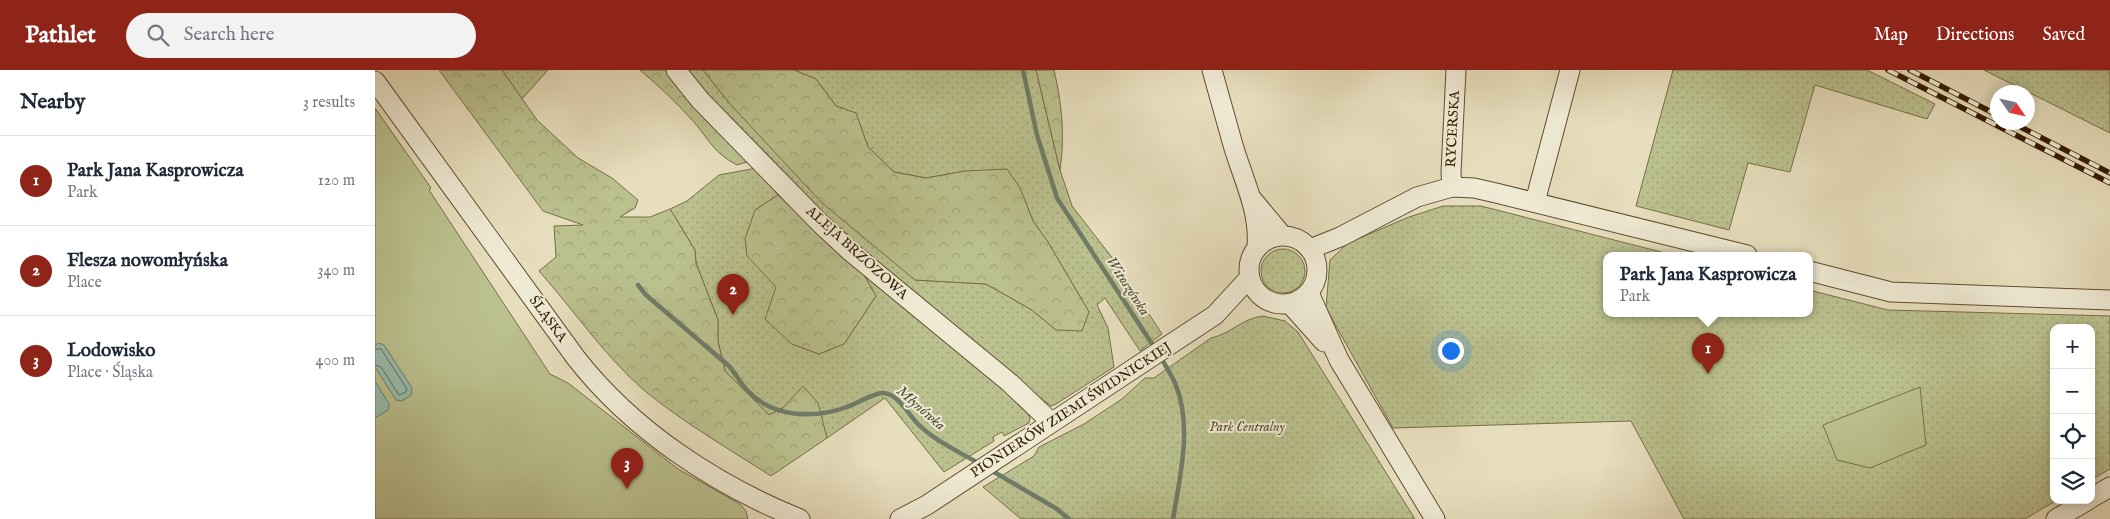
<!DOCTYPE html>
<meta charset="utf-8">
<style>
body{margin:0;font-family:"IM FELL English",serif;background:#f2f2f3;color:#1f2937}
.controls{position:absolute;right:15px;bottom:15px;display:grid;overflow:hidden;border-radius:10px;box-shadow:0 2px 12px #0003}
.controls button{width:45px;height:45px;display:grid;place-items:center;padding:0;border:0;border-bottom:1px solid #e0e1e3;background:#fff;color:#1f2937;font:25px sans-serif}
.compass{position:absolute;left:1615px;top:15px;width:45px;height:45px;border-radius:50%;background:#fff;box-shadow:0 2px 12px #0003;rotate:124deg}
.you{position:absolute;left:1075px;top:280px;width:18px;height:18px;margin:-12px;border:4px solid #fff;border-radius:50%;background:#1a73e8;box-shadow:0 0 0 8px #1a73e833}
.badge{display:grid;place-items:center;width:32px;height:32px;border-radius:50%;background:#8f2418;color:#fff;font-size:16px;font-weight:700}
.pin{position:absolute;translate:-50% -41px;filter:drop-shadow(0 1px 2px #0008)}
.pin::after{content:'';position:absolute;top:26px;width:18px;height:15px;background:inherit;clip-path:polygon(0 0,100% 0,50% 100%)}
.popup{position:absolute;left:1228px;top:182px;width:210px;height:65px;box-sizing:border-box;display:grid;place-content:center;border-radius:10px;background:#fff;filter:drop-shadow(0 1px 4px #0005);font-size:16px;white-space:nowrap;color:#747a83}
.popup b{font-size:19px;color:#1f2937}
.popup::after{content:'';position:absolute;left:50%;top:100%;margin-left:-10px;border:10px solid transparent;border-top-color:#fff}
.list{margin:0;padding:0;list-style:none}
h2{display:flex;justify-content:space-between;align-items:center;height:65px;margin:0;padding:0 20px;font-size:21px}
h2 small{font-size:16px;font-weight:400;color:#747a83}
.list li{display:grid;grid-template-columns:32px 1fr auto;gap:15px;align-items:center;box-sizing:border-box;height:90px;padding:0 20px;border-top:1px solid #e0e1e3}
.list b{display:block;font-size:19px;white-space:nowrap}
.list p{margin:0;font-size:16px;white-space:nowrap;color:#747a83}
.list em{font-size:16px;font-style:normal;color:#747a83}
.icon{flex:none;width:28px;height:28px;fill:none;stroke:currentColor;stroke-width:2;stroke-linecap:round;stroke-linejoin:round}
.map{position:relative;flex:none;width:1735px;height:449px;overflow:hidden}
header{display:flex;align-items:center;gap:30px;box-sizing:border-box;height:70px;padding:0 25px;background:#8f2418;color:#fff}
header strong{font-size:24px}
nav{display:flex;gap:28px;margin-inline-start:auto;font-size:18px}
.search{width:350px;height:45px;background:#f2f2f3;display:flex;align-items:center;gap:12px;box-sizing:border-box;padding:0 18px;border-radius:28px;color:#747a83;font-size:19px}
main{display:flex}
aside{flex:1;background:#fff}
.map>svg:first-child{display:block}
.green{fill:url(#green-dots);stroke:#776e47}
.forest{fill:url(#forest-crowns);stroke:#776e47}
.pitch{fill:#bac08e;stroke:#776e47}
.water{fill:#97bcad;stroke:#6f7c68}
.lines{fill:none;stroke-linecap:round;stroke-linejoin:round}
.shore{stroke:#666c56;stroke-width:1}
.stream{stroke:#6f7c68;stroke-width:4.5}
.minor-casing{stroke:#614c2f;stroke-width:21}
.minor{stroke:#efead4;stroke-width:19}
.rail-casing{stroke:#341c00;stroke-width:5.5}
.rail{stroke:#efead4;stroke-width:4;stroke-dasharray:11;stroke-linecap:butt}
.labels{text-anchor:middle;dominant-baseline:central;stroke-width:4;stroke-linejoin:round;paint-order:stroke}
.street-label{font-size:14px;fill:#341c00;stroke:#efead4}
.park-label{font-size:14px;font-style:italic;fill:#5c4d2b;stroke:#efead4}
.water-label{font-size:15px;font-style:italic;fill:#524c34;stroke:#efead4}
</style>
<header>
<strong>Pathlet</strong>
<div class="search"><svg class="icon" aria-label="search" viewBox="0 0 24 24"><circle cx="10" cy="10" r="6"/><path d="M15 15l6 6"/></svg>Search here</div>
<nav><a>Map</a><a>Directions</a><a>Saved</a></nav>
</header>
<main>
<aside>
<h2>Nearby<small>3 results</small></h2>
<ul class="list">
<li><span class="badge">1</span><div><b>Park Jana Kasprowicza</b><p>Park</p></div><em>120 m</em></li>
<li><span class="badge">2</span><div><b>Flesza nowomłyńska</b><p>Place</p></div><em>340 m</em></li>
<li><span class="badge">3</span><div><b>Lodowisko</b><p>Place · Śląska</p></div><em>400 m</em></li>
</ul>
</aside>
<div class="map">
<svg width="1735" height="449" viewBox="0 0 1735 449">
<defs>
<pattern id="green-dots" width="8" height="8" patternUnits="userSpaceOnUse" patternTransform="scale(1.25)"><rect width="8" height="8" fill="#bac08e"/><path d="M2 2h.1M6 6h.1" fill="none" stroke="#a0a479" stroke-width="1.8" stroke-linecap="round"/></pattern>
<pattern id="forest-crowns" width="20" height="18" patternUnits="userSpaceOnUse" patternTransform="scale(1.25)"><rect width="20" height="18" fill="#bac08e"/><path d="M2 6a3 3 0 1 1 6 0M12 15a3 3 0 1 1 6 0" fill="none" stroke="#a0a479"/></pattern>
</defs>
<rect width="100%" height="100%" fill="#e7debd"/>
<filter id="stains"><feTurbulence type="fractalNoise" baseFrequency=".004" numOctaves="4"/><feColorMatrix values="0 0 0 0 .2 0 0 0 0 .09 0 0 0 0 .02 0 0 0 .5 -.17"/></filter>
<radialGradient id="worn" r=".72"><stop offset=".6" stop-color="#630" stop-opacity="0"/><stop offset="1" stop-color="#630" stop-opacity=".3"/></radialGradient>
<g class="green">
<polygon points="127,0 173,0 147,29"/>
<polygon points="310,0 328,0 356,35 540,210 611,214 657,240 681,260 714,242 673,172 658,151 646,121 590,101 551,108 519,102 493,77 481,44 461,36 441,9 419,0 661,0 685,100 697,136 739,190 787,264 765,281 730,228 722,235 733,258 739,297 681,334 676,336 664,327 655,326 448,149 403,102"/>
<polygon points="1298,0 1492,0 1560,34 1552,49 1440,15 1415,102 1373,93 1354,160 1261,136"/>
<polygon points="1609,0 1735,0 1735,63"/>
<path d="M 382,98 L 403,125 L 380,140 L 417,274 L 444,284 L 469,274 L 501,226 L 489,205 C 517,227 649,324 655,349 L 654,353 L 629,366 L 627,362 L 618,367 L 619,371 L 569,402 L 510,328 L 452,368 L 447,353 L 428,317 L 408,338 L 394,345 L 350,301 L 343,271 L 343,250 L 321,193 L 320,180 L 295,139 L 312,131 L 344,105 Z"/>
<polygon points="1068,136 1106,136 1298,185 1232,185 1232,243 1434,243 1434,220 1513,240 1735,246 1735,399 1716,410 1716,258 1679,258 1679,430 1682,430 1650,449 1309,449 1256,351 1018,358 951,238 955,190 973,173 1034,147"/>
<circle cx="908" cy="201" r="22"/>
<path d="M 888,246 L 910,251 L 923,262 L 1040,449 L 646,449 L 608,417 L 659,386 L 664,377 L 709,354 L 747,329 L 770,308 L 779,308 L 836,268 C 855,264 868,248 888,246 Z"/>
</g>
<g class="forest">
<path d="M 64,0 L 127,0 L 162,50 L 203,88 L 237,108 L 263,130 L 260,138 L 245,147 L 275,147 L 295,139 L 320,180 L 321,193 L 343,250 L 343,271 L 350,301 L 394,345 L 408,338 L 428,316 L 443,333 L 452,368 L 396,406 C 354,379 309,353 270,321 C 230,287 199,240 164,201 L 181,187 L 179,156 L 208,155 L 168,141 Z"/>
<path d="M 265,0 L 290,0 L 319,38 L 372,92 L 362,95 C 339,83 335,71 319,52 C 302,33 284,16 265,0 Z"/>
<polygon points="328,0 419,0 441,9 461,36 481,43 493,77 519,102 551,108 590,101 632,99 645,118 658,151 673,172 714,242 707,261 681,260 657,240 611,214 540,210 447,133 356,35"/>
<path d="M 661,0 L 679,0 C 687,33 690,67 685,100 Z"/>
<polygon points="403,125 489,205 501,226 469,274 444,284 417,274 390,249 401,217 372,186 370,169 380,140"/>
</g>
<g class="pitch">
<polygon points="0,38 56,118 54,120 175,304 193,313 303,399 365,434 371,441 373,449 0,449"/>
<polygon points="1545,317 1551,375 1495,398 1462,390 1448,355"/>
</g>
<g class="water">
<polygon points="4,273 9,275 37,318 36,325 27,331 21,330 0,297 0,275"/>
<polygon points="0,311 14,334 13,340 0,348"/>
</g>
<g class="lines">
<polyline class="shore" points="0,279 6,279 32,319 31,322 24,325 6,297 0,295"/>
<g class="stream">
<polyline points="648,0 662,65 682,128 781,280"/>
<path d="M 263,215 L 271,225 L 354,296 C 361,304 365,313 372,320 C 397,348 439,349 472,337 C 481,334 499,323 507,323 C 521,322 533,343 541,352 C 559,371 583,381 605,394"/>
<path d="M 785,286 C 790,295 796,304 800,313 C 818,355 805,406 798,449"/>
<polyline points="614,399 682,439 694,449"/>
</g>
<g class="minor-casing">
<g id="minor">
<polyline points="301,0 325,30 446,154 476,182 635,313 676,352"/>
<path d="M 837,0 C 844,25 851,50 858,75 C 868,109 885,141 882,177"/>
<path d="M 0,11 L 201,288 C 258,361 341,415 425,449"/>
<polyline points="1077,117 1076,102 1081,0"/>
<polyline points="877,129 907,165"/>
<polyline points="1160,132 1195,0"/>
<circle cx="908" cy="200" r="34"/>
<polyline points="935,179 965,167 1042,127 1077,117 1099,118 1121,123 1372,185"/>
<polyline points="1434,201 1516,222 1735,230"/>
<polyline points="934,223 964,290 1060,449"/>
<polyline points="915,234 949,272"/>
<polyline points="1716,428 1735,417"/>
<polyline points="525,449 552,435 805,268 840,245 874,208"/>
<polyline points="1681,449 1713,430"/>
</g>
</g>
<use href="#minor" class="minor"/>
<g class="rail-casing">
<g id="rail">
<polyline points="1513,0 1735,113"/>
<polyline points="1535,0 1622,45"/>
<polyline points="1636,52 1735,103"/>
</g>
</g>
<use href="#rail" class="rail"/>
</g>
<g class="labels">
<g class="street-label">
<text transform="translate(1078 59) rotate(-87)">RYCERSKA</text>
<text transform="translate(482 183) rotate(42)">ALEJA BRZOZOWA</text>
<text transform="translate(173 249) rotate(54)">ŚLĄSKA</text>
<text transform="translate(696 340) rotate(-33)">PIONIERÓW ZIEMI ŚWIDNICKIEJ</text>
</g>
<g class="park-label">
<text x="872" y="357">Park Centralny</text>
</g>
<g class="water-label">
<text transform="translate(753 216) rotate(57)">Witoszówka</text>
<text transform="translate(546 338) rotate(41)">Młynówka</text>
</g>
</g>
<rect width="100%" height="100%" filter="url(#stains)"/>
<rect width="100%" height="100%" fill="url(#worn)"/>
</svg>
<div class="controls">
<button>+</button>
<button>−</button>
<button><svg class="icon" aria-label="locate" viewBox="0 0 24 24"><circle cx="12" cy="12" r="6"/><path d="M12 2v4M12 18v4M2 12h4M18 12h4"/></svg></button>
<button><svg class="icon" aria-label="layers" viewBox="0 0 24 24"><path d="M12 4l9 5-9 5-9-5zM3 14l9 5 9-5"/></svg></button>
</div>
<svg class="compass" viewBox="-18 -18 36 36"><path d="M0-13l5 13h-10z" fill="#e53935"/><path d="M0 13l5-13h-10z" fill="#747a83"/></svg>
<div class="you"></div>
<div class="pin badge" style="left:1333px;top:304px">1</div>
<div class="popup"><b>Park Jana Kasprowicza</b>Park</div>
<div class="pin badge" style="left:358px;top:245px">2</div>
<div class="pin badge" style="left:252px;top:419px">3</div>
</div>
</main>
